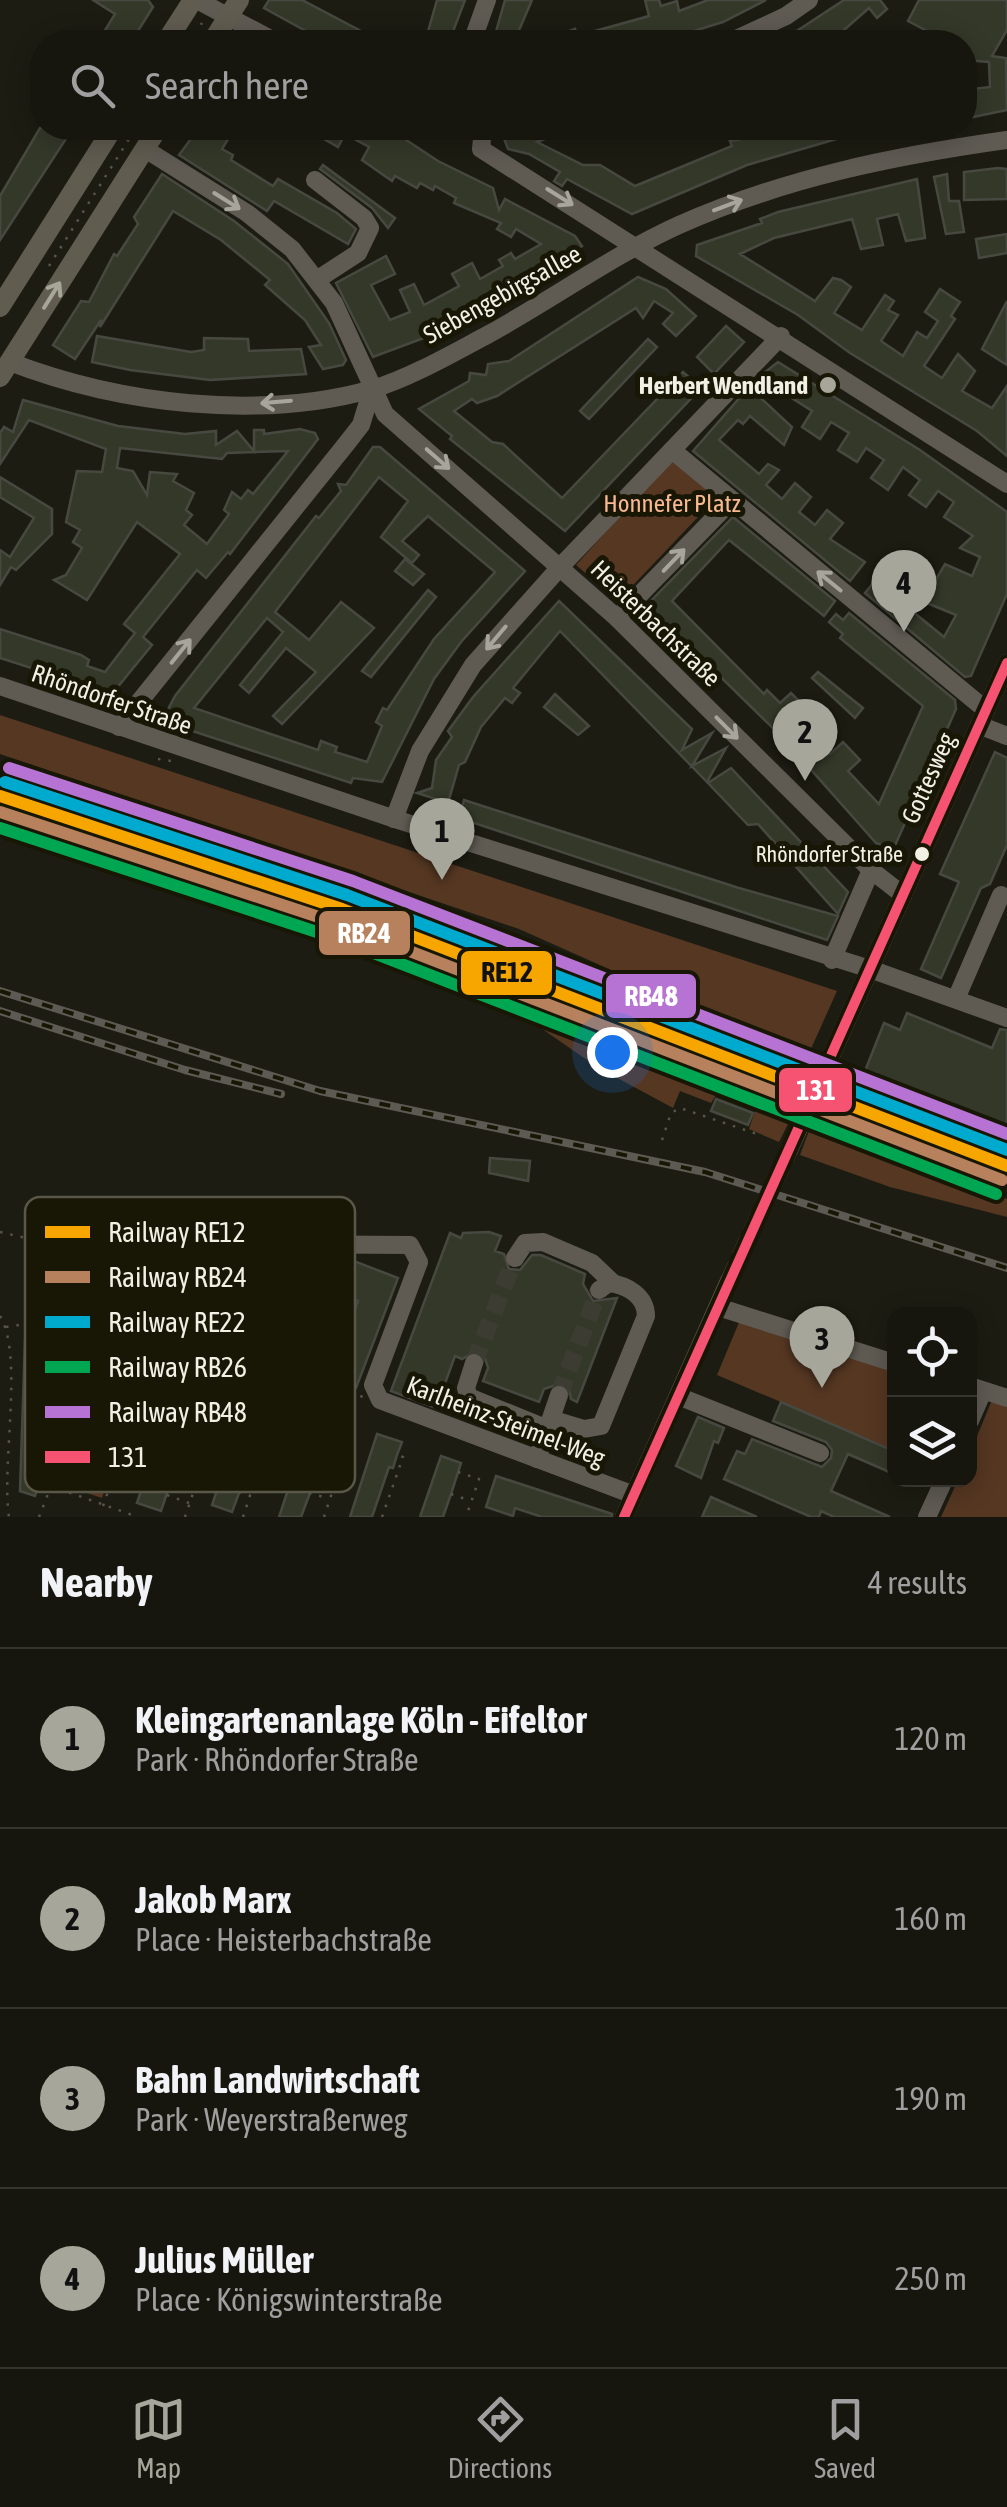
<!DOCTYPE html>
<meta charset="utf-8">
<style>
body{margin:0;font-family:"Asap Condensed",sans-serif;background:#23221c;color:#f1f3f6}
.controls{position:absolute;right:30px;bottom:30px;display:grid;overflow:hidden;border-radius:20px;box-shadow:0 5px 25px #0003}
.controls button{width:90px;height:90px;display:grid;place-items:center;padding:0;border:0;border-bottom:2px solid #35342e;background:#16150e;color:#f1f3f6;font:50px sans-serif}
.you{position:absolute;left:612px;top:1052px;width:35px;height:35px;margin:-25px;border:8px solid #fff;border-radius:50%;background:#1a73e8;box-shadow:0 0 0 15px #1a73e833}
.badge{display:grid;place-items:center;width:65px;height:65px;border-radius:50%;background:#a7a69a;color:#111;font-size:32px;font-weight:700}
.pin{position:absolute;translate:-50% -82px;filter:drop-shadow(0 2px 5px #0008)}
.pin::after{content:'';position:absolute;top:52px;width:35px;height:30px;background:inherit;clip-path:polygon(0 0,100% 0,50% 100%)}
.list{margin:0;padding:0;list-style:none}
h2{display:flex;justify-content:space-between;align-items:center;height:130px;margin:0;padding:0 40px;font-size:42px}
h2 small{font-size:32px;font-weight:400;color:#9e9f9e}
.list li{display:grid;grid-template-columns:65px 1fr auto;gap:30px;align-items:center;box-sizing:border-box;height:180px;padding:0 40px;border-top:2px solid #35342e}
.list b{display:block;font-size:38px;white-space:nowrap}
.list p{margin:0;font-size:32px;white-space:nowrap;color:#9e9f9e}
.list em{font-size:32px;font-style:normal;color:#9e9f9e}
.icon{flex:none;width:55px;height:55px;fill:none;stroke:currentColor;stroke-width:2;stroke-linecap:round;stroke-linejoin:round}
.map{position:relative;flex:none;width:1007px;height:1517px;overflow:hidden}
.search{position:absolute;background:#16150e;box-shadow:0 5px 25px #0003;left:30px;right:30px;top:30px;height:110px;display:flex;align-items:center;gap:25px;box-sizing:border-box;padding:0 35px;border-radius:40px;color:#9e9f9e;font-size:38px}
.sheet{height:850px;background:#16150e}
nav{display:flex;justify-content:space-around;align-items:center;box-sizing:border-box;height:140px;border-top:2px solid #35342e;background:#16150e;font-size:28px;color:#9e9f9e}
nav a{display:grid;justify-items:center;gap:5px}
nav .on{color:#a7a69a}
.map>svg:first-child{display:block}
.green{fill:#553722}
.building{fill:#343829;stroke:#474941;stroke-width:2.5;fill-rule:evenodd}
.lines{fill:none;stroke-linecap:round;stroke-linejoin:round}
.minor-tunnel{stroke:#3d3c32;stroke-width:18;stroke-dasharray:18 9;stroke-linecap:butt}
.path{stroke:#58544d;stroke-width:2.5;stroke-dasharray:2.5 8;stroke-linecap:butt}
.minor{stroke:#5f5b53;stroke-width:18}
.major{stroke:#605c50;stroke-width:20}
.rail-casing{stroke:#5d5a53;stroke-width:8}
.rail{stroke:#181705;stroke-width:4;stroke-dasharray:11;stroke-linecap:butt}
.bus-1-casing{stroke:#181705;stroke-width:18}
.bus-1{stroke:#f65372;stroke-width:10}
.rail-1-casing{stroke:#181705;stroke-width:20}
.rail-2-casing{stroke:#181705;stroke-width:20}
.rail-3-casing{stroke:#181705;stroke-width:20}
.rail-4-casing{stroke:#181705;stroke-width:20}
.rail-5-casing{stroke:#181705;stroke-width:20}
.rail-1{stroke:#f7a600;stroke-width:12}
.rail-2{stroke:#b6815c;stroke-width:12}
.rail-3{stroke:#00a9ce;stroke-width:12}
.rail-4{stroke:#00a651;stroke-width:12}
.rail-5{stroke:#b673d3;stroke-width:12}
.oneway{stroke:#a8a69c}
.oneway2{stroke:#a8a69a}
.poi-dot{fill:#a7a69a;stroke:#181705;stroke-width:4}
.bus-dot{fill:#f1f0e4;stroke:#181705;stroke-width:4}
.labels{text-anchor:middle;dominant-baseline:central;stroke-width:10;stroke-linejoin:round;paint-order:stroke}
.bus-label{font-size:22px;fill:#f1f0e4;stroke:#181705;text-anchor:end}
.street-label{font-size:25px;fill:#f1f0e4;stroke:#181705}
.poi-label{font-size:25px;font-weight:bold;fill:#f1f0e4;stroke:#181705;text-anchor:end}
.park-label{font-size:25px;fill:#f8b890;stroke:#181705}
.key{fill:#181705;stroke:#595848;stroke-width:2.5}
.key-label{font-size:28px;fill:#f1f0e4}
.line-badge{stroke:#181705;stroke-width:4}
.badge-label{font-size:28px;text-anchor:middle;font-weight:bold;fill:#fff}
.pale-badge-label{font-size:28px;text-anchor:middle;font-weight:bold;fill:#111}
</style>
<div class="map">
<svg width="1007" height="1517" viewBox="0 0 1007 1517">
<rect width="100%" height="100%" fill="#1d1c12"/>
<g class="green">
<polygon points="671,460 716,498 618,601 576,565"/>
<polygon points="0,715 837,991 810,1051 776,1036 773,1042 519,929 0,754"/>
<polygon points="502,1001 1007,1199 1007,1217 890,1187 800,1155 809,1131 788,1124 779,1142 749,1129 755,1111 716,1095 711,1103 680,1091 673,1108 597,1067"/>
<polygon points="740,1320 894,1369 894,1450 717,1375"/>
<polygon points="992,1400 1007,1405 1007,1517 941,1517 958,1480 970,1480 970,1453"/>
<polygon points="68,1459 110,1473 102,1498 60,1484"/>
</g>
<g class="building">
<polygon points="93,0 148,0 153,7 131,42 98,42 115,14"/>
<polygon points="269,0 302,0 382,42 326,42 264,8"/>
<polygon points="437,0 465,0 449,42 425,42"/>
<polygon points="505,0 532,0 514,42 493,42"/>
<polygon points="645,0 659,0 661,6 677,1 679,11 708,0 766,0 723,22 658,42 567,42 564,33 575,29 577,36 649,16"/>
<polygon points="844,0 880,0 887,9 877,18 869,8 844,30 849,36 840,42 780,42"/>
<polygon points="919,0 1007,0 1007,30 992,56 1006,58 1007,110 964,119 964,90 990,87 989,62 964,60 964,42 898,42 925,30 908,21"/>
<polygon points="40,128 73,128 0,240 0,196"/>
<polygon points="199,128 235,128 222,149 233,155 231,160 273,186 278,179 337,213 356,229 348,244 274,201 267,211 179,155"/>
<polygon points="330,128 388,128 438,161 493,188 499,210 505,199 575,236 582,246 429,336 373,357 336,283 386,256 395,274 371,285 390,320 410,312 400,290 414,284 424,305 459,286 452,274 472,263 480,279 503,266 499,260 511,253 515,259 541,244 516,229 511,237 497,229 501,223 454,203 456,198 435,186 433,190 420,183 417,188 395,176 392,181 362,160 369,147 345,134 338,147 324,139"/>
<polygon points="516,128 572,128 537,142 583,165 600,165 635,186 732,146 730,141 766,135 764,128 864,131 747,165 632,214 567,179 562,186 554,181 560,172 529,154 508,149 503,136"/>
<polygon points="323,165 395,218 388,228 372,208 320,169"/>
<polygon points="998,168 1007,169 1007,199 964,200 964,172"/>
<polygon points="162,174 234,221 288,264 329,323 346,360 343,365 323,369 309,347 321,345 305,320 265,285 270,280 221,240 173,211 100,327 101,320 75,359 53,345 81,301 89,302 114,254 117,256 138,224 134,217"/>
<polygon points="947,174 949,201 959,201 964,232 946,234 934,177"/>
<polygon points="917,179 925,238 906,241 898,214 877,219 883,245 861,249 852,219 774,238 740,254 815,301 833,278 841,280 851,287 834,313 862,330 885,295 894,301 888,310 898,315 881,341 903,356 917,332 927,338 938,321 925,312 940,289 960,302 951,316 955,319 924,366 942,378 958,354 975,371 962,391 992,408 1007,386 1007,456 977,431 850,353 798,315 696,256 697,245 762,223 760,219 778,212"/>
<polygon points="1007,234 1007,253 979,258 976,239"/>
<polygon points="638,277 666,289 696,316 676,336 663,324 673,313 654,301 643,318 636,308 497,396 477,403 472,399 454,411 492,442 503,444 562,498 683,372 701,388 565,531 450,439 452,436 419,409 469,381 470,373 486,375 488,364 509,361"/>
<polygon points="1007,301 1007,365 982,349"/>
<polygon points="726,326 744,342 714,374 697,357"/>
<polygon points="97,336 191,352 204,350 204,338 248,339 249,351 301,349 306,374 210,380 130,370 92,362"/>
<polygon points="648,339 657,347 589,419 580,411"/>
<polygon points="778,362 920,450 1007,512 1007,594 971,676 965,677 865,593 894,557 912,569 914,582 906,594 879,584 944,637 956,615 912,597 921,587 928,593 945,564 972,576 980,557 960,548 973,536 944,517 954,502 938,491 926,507 909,495 920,480 903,467 888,490 871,478 884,460 866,448 857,462 838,450 849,433 831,422 820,439 802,427 812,411 759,377"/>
<polygon points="749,387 792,427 784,445 750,416 743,424 738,420 719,440 759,474 768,464 779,470 766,485 782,499 795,483 811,497 799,512 815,525 827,510 843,523 830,539 865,562 850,581 693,451"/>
<path d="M 23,400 L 118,426 L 185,434 L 216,431 L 216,445 L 237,431 L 254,451 L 254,430 L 264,430 L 264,434 L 300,429 L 315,433 L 318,439 L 230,554 L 228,552 L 206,578 L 197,570 L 143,637 L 152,645 L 112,694 L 0,658 L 0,629 L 81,655 L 89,660 L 87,666 L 105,672 L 135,633 L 124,624 L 180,554 L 137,522 L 87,600 L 54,580 L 66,575 L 82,548 L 73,542 L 80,530 L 66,522 L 77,471 L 102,472 L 106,449 L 29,420 L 0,464 L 0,433 L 4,427 L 13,432 ZM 120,448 L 222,459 L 227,453 L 288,451 L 253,494 L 248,490 L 241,499 L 232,492 L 224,510 L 229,514 L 207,544 L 184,525 L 192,515 L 186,510 L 194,493 L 173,481 L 177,474 L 150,472 L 147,495 L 133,471 L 117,468 Z"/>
<path d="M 373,447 L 380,447 L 525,571 L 461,642 L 434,679 L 382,782 L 353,778 L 351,783 L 180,727 L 166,713 L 175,696 L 316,516 L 319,518 L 341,491 L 338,484 L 346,485 ZM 379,477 L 408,501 L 381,537 L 412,563 L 419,555 L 402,541 L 428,516 L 495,572 L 434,639 L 387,710 L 383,708 L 376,722 L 382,726 L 367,762 L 335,752 L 337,747 L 321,741 L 318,750 L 194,708 L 267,618 L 283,632 L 240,685 L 249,693 L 286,648 L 316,672 L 273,716 L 282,724 L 374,628 L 341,602 L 309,640 L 275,612 Z"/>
<polygon points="0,477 52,509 52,534 16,570 11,567 0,585 0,550 10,557 34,518 0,497"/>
<polygon points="733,517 835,601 824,616 729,540 672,601 764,694 767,690 780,703 791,693 812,714 815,711 826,723 813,736 830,754 843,742 860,760 848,771 879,804 923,706 840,638 843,634 829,622 836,614 843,620 849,613 955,700 956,709 893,850 876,843 781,736 647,605"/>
<polygon points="405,559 424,574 413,585 395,571"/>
<polygon points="428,590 436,597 371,677 362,671"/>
<polygon points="559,601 692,729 682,750 712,733 692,766 726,748 707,782 560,631 513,688 520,693 512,703 505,698 481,727 465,762 459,765 448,803 417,793 432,788 436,760 452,737 448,731 473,697"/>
<polygon points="818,672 863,708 855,718 812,678"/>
<polygon points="555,694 589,726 578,735 544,707"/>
<polygon points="995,752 1007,758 1007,845 990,884 981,888 941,978 921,969 959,882 940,874"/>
<polygon points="731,768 848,892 838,914 758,824 748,825 708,783"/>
<polygon points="464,800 739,888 838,916 827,940 459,818"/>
<polygon points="907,1013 992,1048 1000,1029 1007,1030 1007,1129 865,1071 884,1023 900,1030"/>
<polygon points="716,1099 753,1113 748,1125 711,1111"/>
<polygon points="490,1158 530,1161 528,1181 489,1173"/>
<polygon points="489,1232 501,1236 495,1251 504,1254 509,1269 520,1270 532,1255 541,1255 585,1274 583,1284 593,1301 617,1298 577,1402 571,1399 569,1388 562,1383 544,1389 539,1402 483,1381 488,1368 484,1355 477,1351 462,1359 455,1356 436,1408 391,1391 450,1233 461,1238 463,1233"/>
<polygon points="291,1261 333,1277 339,1261 352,1266 354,1261 398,1278 356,1388 329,1379 358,1301 314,1285 286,1361 257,1351"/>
<polygon points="25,1340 51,1342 49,1454 35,1496 20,1491"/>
<polygon points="188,1366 208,1372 161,1511 137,1503 144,1482 148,1484"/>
<polygon points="251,1389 275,1397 232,1512 212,1505"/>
<polygon points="781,1402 894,1451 894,1474 848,1454 831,1491 890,1517 834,1517 821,1511 819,1517 811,1517 724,1479 737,1451 745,1454 752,1439 822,1467 831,1458 832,1450 826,1442 773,1421"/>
<polygon points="314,1411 335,1418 310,1493 301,1517 279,1517"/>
<polygon points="698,1417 724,1428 718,1443 714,1441 701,1478 676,1466"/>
<polygon points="377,1434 402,1442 397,1455 393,1468 389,1467 372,1517 350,1517"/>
<polygon points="441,1456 461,1463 451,1494 443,1517 420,1517"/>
<polygon points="496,1476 612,1514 612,1517 542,1517 515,1508 513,1516 486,1507"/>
<polygon points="711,1497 736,1508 757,1517 702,1517"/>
</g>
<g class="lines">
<g class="minor-tunnel">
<polyline points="799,1128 821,1078"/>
<polyline points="729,1281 789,1150"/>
<polyline points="474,1363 515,1258"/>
<polyline points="559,1395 599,1290"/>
</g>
<g class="path">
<polyline points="189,42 202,23"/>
<polyline points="49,266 136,128"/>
<polyline points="158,759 171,761"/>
<polyline points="662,1140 671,1113 680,1108 757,1134"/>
<polyline points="0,1232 91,1253"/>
<path d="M 0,1316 C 24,1356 1,1464 9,1517"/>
<polyline points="6,1327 45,1321 70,1325 80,1316 86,1298 363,1397"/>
<polyline points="241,1354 276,1258"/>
<polyline points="50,1368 63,1369"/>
<polyline points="195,1411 217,1418"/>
<polyline points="48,1413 61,1414"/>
<polyline points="182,1450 204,1457"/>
<polyline points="322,1454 340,1459"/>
<polyline points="47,1459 60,1461"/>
<polyline points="458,1472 479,1479 466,1517"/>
<polyline points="51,1486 59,1467 97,1349 72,1340 64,1346 59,1467"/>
<polyline points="239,1492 250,1495"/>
<polyline points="309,1493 327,1498"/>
<polyline points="451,1494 468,1500"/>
<polyline points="167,1495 189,1503"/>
<polyline points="103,1506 149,1373 142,1371"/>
<polyline points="39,1517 51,1486 138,1517"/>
<polyline points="185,1517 226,1396 202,1388"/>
<polyline points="243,1517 276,1416 270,1413"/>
<polyline points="324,1517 350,1438 330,1431"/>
<polyline points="382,1517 403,1457 397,1455"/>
</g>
<g class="minor">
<polyline points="197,0 276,42"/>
<polyline points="472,42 487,0"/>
<polyline points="730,42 786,16 809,0"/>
<polyline points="483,129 481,149 1007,484"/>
<polyline points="145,149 247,213 292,249 334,303 385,414 617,618 871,870 903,895"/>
<polyline points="315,180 364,218 370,228 358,253 318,279"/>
<path d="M 10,362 C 119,404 259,421 373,389 C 412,377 453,353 489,334 C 553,299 613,255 679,225 C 785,178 893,156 1007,140"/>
<polyline points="672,450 986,710"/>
<polyline points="617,618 731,501"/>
<polyline points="0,686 398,820 870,969 1007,1018"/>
<polyline points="979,725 1007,736"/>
<polyline points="119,727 347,443 361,425 372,389"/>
<polyline points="394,819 420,751 473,665 561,566 781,336"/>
<polyline points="832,960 871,870"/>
<polyline points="956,999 1001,895"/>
<polyline points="821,1078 1007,663"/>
<polyline points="789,1150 799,1128"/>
<polyline points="138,1245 120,1287 100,1280 112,1243 410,1245 419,1262 373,1385 380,1400 634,1495"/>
<polyline points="515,1258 525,1243 543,1242 592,1263 613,1283"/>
<polyline points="718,1307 894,1363"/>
<polyline points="474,1363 466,1388 469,1397 548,1429"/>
<polyline points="970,1386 1007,1398"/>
<polyline points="678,1396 820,1453"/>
<path d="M 551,1419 L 584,1429 L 601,1426 L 646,1316 C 646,1296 627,1285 609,1283 L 599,1290"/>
<polyline points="970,1421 983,1391"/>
<polyline points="537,1459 559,1395"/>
<polyline points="624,1517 729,1281"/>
<polyline points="927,1517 944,1480"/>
</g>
<g class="major">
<polyline points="166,42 193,0"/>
<polyline points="212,42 239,0"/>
<polyline points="0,307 113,128"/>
<polyline points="0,377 158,128"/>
</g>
<g class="rail-casing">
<g id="rail">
<polyline points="0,812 302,912 468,972 1007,1184"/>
<polyline points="0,991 320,1091 705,1172 1007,1268"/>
<polyline points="0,1011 185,1070 281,1094"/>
</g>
</g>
<use href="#rail" class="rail"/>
<g class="bus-1-casing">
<polyline id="bus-1" points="624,1517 1007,663"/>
</g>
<use href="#bus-1" class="bus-1"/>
<g class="rail-1-casing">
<polyline id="rail-1" points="0,796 342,909 1007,1166"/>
</g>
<g class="rail-2-casing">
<polyline id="rail-2" points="0,812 337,923 1002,1180"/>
</g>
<g class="rail-3-casing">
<polyline id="rail-3" points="5,782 347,895 1007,1150"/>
</g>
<g class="rail-4-casing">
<polyline id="rail-4" points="0,828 332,937 996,1194"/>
</g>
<g class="rail-5-casing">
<polyline id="rail-5" points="9,768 353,881 1007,1134"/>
</g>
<use href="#rail-1" class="rail-1"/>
<use href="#rail-2" class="rail-2"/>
<use href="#rail-3" class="rail-3"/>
<use href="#rail-4" class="rail-4"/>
<use href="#rail-5" class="rail-5"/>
</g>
<defs><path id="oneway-shaft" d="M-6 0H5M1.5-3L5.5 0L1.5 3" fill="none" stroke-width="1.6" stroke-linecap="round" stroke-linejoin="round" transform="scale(2.5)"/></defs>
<g class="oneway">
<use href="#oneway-shaft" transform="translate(560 197) rotate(32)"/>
<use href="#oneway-shaft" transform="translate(227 201) rotate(32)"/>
<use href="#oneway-shaft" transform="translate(728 205) rotate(-21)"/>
<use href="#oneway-shaft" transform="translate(276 402) rotate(175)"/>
<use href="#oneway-shaft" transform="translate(438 459) rotate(41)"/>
<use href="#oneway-shaft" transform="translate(674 560) rotate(-46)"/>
<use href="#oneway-shaft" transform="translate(829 581) rotate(-141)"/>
<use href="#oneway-shaft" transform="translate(496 638) rotate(130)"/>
<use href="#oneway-shaft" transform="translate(181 651) rotate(-51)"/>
<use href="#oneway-shaft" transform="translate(727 728) rotate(45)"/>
</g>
<use class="oneway2" href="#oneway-shaft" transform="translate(52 295) rotate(-58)"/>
<circle class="poi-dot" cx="828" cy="385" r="10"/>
<circle class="bus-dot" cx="922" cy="854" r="9"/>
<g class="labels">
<g class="bus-label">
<text x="903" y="854">Rhöndorfer Straße</text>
</g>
<g class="street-label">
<text transform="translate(502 294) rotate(-29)">Siebengebirgsallee</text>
<text transform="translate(656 623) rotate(44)">Heisterbachstraße</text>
<text transform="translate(112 699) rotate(19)">Rhöndorfer Straße</text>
<text transform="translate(928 778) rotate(-66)">Gottesweg</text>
<text transform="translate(506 1421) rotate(21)">Karlheinz-Steimel-Weg</text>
</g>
<g class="poi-label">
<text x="808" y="385">Herbert Wendland</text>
</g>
<g class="park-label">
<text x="672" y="503">Honnefer Platz</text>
</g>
</g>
<rect x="25" y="1197" width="330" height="295" rx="15" class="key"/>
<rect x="45" y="1226" width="45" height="12" fill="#f7a600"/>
<rect x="45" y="1271" width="45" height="12" fill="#b6815c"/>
<rect x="45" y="1316" width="45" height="12" fill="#00a9ce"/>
<rect x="45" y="1361" width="45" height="12" fill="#00a651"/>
<rect x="45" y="1406" width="45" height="12" fill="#b673d3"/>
<rect x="45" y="1451" width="45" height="12" fill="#f65372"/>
<g class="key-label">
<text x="108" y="1242">Railway RE12</text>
<text x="108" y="1287">Railway RB24</text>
<text x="108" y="1332">Railway RE22</text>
<text x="108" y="1377">Railway RB26</text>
<text x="108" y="1422">Railway RB48</text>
<text x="108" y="1467">131</text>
</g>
<g class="line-badge">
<rect x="317" y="909" width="95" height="48" rx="10" fill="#b6815c"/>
<rect x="459" y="949" width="95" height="48" rx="10" fill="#f7a600"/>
<rect x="604" y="972" width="94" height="48" rx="10" fill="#b673d3"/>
<rect x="777" y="1066" width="77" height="48" rx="10" fill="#f65372"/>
</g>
<g class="badge-label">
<text x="364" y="943">RB24</text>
<text x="651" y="1006">RB48</text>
<text x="816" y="1100">131</text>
</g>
<g class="pale-badge-label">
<text x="507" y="982">RE12</text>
</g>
</svg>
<div class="controls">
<button><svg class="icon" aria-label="locate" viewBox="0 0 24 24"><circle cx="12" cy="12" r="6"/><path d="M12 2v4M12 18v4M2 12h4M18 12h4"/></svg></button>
<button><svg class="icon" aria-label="layers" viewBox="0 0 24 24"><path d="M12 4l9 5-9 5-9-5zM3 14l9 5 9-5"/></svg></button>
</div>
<div class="you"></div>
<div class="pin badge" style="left:442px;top:880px">1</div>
<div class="pin badge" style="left:805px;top:781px">2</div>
<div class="pin badge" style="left:822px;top:1388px">3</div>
<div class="pin badge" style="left:904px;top:632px">4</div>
<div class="search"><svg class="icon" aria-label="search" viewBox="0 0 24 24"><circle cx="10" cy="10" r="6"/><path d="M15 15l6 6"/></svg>Search here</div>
</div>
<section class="sheet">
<h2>Nearby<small>4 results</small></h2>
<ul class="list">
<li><span class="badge">1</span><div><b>Kleingartenanlage Köln - Eifeltor</b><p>Park · Rhöndorfer Straße</p></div><em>120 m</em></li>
<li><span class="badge">2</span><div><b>Jakob Marx</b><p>Place · Heisterbachstraße</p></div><em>160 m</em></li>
<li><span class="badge">3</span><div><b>Bahn Landwirtschaft</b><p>Park · Weyerstraßerweg</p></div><em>190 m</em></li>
<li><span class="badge">4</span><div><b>Julius Müller</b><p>Place · Königswinterstraße</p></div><em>250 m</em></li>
</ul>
</section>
<nav>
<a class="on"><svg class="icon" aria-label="map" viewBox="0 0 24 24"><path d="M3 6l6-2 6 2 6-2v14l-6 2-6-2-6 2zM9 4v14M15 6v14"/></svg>Map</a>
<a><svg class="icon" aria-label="directions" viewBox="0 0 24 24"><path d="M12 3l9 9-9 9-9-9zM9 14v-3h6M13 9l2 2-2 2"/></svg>Directions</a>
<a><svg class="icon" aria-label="saved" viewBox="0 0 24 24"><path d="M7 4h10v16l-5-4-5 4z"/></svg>Saved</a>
</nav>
